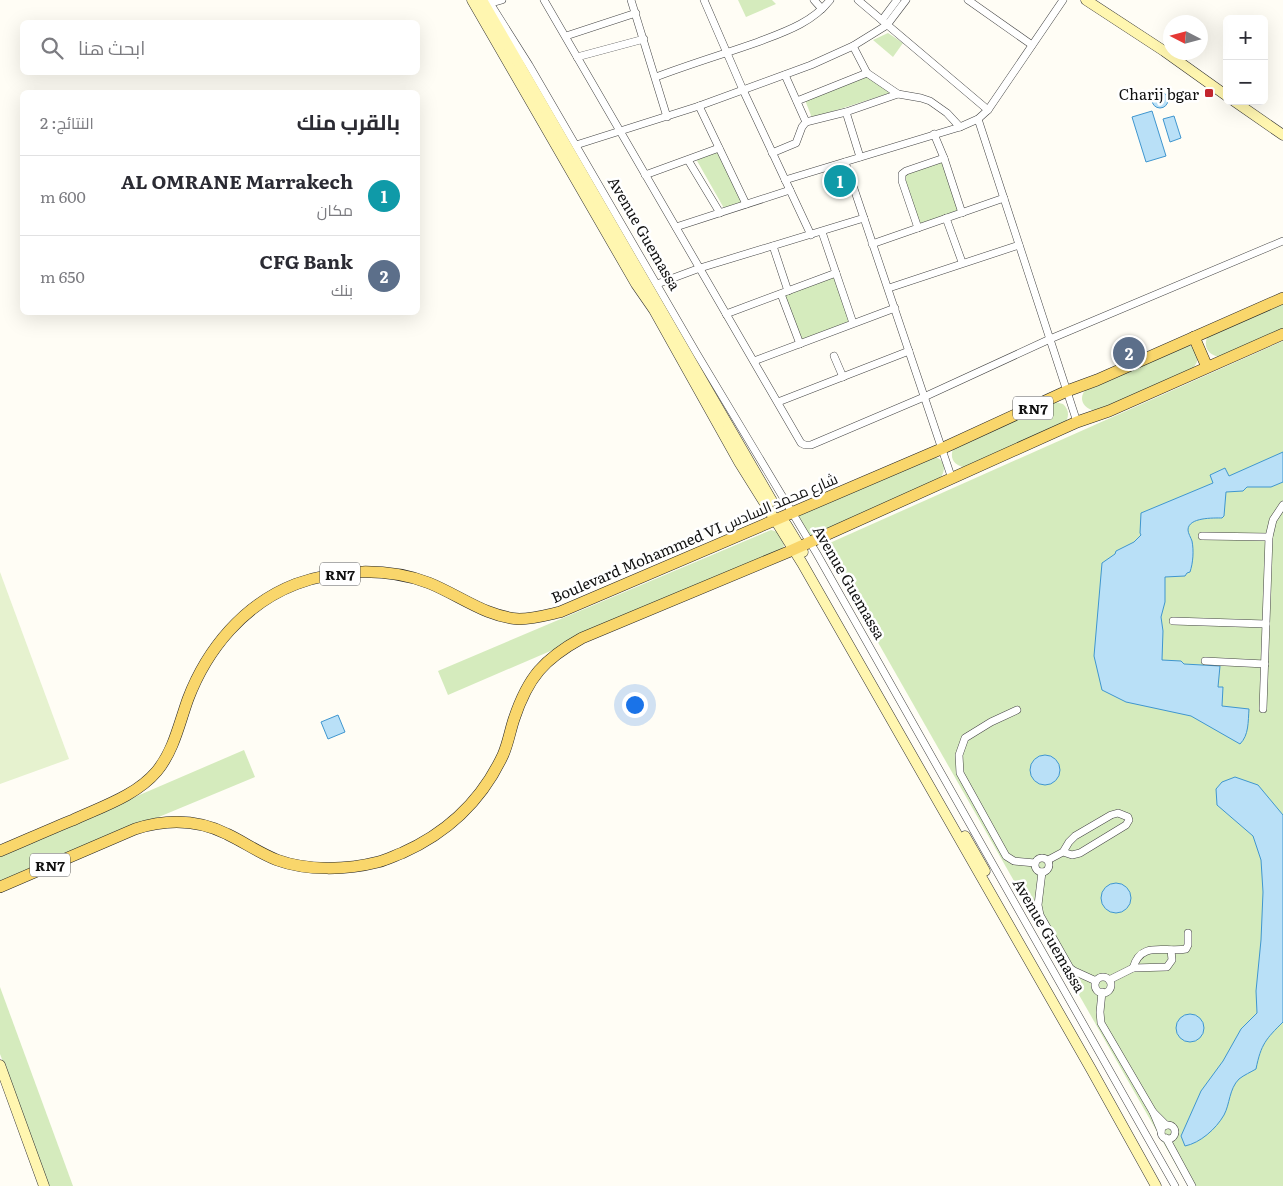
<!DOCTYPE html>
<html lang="ar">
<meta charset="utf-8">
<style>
body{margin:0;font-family:Literata,Cairo,serif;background:#f2f2f3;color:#2b2b33;direction:rtl}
.controls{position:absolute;right:15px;top:15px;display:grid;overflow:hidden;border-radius:8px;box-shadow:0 5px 20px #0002}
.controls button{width:45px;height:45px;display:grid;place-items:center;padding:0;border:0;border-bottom:1px solid #e1e1e2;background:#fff;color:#2b2b33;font:25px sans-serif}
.compass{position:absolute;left:1163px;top:15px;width:45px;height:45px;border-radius:50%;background:#fff;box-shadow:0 5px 20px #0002;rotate:276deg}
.you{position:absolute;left:634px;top:704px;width:18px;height:18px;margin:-12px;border:4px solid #fff;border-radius:50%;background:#1a73e8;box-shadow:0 0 0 8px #1a73e833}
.badge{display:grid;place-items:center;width:32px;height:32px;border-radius:50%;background:#c4262e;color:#fff;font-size:16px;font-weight:700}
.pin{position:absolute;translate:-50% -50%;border:2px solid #fff;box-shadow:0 1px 5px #0006}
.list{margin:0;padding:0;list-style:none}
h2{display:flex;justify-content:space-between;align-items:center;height:65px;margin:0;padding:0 20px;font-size:21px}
h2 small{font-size:16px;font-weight:400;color:#7c7c81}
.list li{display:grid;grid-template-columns:32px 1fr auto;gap:15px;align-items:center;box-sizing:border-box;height:80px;padding:0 20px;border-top:1px solid #e1e1e2}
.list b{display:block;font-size:19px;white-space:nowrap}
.list p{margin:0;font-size:16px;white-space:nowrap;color:#7c7c81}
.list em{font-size:16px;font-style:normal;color:#7c7c81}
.icon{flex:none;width:28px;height:28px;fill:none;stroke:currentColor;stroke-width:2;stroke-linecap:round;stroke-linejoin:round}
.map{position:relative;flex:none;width:1283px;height:1186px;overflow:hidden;direction:ltr}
.search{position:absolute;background:#fff;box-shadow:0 5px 20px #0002;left:20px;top:20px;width:400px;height:55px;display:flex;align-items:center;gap:12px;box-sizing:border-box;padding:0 18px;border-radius:8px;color:#7c7c81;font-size:19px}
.panel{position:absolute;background:#fff;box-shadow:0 5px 20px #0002;left:20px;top:90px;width:400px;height:225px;border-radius:8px;direction:rtl}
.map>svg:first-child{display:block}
.green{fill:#d5ebbd}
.pitch{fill:#e6f2cf}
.water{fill:#b9e0f7;stroke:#3f96cf}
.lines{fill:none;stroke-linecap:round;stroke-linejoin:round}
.street-casing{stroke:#444;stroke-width:8}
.secondary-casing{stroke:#333;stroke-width:11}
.primary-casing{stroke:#222;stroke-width:12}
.street{stroke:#fff;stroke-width:7}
.secondary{stroke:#fff6b0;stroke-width:10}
.primary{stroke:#f9d66b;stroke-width:11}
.poi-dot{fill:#c4262e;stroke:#fff;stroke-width:2}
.labels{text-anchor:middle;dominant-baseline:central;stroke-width:5;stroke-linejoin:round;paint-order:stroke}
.shield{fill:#fff;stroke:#585858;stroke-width:1}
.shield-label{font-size:14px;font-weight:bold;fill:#111}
.poi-label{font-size:15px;fill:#111;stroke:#fff;text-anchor:end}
.street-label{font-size:15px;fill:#111;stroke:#fff}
</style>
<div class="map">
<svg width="1283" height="1186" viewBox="0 0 1283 1186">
<rect width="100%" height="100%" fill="#fffdf5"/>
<g class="green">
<polygon points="738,0 772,0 776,4 746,17"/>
<polygon points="888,33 903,43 893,57 873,40"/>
<polygon points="869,72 896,91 812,118 805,100"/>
<polygon points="722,150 747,203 725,210 696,159"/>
<polygon points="943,160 960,211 918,224 903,174"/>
<polygon points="834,277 851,322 801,341 784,296"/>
<path d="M 1283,302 L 1283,329 L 1220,357 C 1207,355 1202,345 1209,334 Z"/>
<polygon points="1283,341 1283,1186 1188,1186 823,546"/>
<path d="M 1184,345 L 1191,346 C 1199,353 1200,360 1193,368 L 1096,411 C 1083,409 1077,398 1087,388 Z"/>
<path d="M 1055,402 L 1063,404 C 1070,411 1069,417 1064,425 L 967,468 C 953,466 948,457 955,445 Z"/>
<path d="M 931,456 C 945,458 947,468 940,479 L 810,536 L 797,514 Z"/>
<polygon points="771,530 778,532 784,544 783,550 774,555 448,695 438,671"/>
<polygon points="244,750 255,777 0,883 0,855"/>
<polygon points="0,987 73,1186 49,1186 0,1054"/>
</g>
<polygon class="pitch" points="0,572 69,759 0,784"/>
<g class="water">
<circle cx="1160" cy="100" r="8"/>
<polygon points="1152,111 1166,156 1146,162 1132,117"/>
<polygon points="1174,116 1181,138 1170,142 1163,119"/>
<path d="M 1283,452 L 1283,482 L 1271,487 L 1247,487 L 1243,491 L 1226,492 L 1224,516 L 1222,518 C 1214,518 1188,517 1188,530 C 1188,533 1191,538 1192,541 C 1194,551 1193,563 1190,572 L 1187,573 L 1185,576 L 1165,577 L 1165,602 L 1161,617 L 1163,631 L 1162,660 L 1181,661 L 1184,664 L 1220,666 L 1218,687 L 1223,687 L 1222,706 L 1249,709 C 1248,722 1249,735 1240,744 L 1191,716 L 1126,702 L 1102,690 L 1094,656 L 1102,563 L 1115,554 L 1116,551 L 1134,542 L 1141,535 L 1140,533 L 1141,513 L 1213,483 L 1210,475 L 1225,468 L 1229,476 Z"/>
<polygon points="338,715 345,732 328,739 321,722"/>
<circle cx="1045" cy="770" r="15"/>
<path d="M 1235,777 L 1258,785 L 1283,815 L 1283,1022 C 1266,1039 1261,1044 1256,1069 C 1251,1072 1244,1075 1239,1079 C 1229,1089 1230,1104 1224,1115 C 1216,1129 1200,1143 1185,1146 L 1181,1136 L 1201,1091 L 1223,1061 L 1241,1029 L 1257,1013 L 1256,991 L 1261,940 L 1263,892 L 1261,860 L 1253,836 L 1217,805 L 1216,789 L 1222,782 Z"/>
<circle cx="1116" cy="898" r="15"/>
<circle cx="1190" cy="1028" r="14"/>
</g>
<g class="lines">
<g class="street-casing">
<g id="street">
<polyline points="488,0 529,65 697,354 817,554 1175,1186"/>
<polyline points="544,0 801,443 805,445 811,445 924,397 1050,339 1283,241"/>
<polyline points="631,0 667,117"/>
<polyline points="704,0 743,90 811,235"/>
<polyline points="814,0 822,9"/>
<polyline points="858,0 988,110"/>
<polyline points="968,0 1032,45"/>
<polyline points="488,4 502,0"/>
<polyline points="882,20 897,0"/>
<polyline points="566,36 636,13"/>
<polyline points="853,46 867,73 898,94 921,98 930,101 947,113 960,127"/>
<polyline points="577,57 644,39"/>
<polyline points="785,75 806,122"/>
<path d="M 656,77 C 690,64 724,54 758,42 C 784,32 812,23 830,0"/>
<polyline points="797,101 867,73"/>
<polyline points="699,106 746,204"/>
<polyline points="846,112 860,157"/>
<polyline points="978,119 1077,422"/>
<polyline points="934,134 944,158 962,213"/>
<polyline points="576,145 699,106 811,65 853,46 887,25 906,0"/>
<polyline points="772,153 796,143 802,127 806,122 846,112 898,94"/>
<polyline points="688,160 720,213"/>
<polyline points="845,162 952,479"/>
<polyline points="645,175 719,148"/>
<polyline points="785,180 960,127 978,119 988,110 1063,0"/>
<polyline points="946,218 962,262"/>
<polyline points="676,227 790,190"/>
<polyline points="918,228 902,181 902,174 906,171 944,158"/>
<polyline points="822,232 853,323"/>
<polyline points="872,244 1004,198"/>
<polyline points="773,246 788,291"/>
<polyline points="657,284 700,268 864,218"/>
<polyline points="889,288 1019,245"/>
<polyline points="781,294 800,344"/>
<polyline points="726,314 836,273"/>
<polyline points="834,356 843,377"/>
<polyline points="754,361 895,308"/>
<polyline points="778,402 909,351"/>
<polyline points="1202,536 1269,537"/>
<polyline points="1173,621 1266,624"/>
<polyline points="1205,661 1265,664"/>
<polyline points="1263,709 1269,537 1273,520 1283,505"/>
<polyline points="1017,710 991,722 965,738 959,755 960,773 1006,856 1014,861 1035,863"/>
<circle cx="1042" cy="865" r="7"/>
<polyline points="1048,860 1063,852 1069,842 1075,836 1111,815 1118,813 1128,817 1129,820 1126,825 1080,853 1072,855 1063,852"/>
<polyline points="1042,872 1038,905 1040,915 1070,968 1074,971 1096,981"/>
<path d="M 1133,968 C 1141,940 1165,953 1186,949 L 1188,945 L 1188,933"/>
<circle cx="1103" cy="985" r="8"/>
<polyline points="1109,980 1133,968 1167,967 1172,960 1171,950"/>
<polyline points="1102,992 1100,1012 1101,1023 1153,1112"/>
<circle cx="1168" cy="1132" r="7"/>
<polyline points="1161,1131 1153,1112 1166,1125"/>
<polyline points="1166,1138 1192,1186"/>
</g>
</g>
<g class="secondary-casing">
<g id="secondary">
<polyline points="472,0 636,284 654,310 739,462 802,563 1091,1069 1156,1186"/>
<polyline points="482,0 772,501"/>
<polyline points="1086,0 1164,51 1227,96"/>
<polyline points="1234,101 1283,135"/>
<polyline points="786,524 803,552"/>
<polyline points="965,836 985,871"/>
<polyline points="0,1065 44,1186"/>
</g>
</g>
<g class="primary-casing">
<g id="primary">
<polyline points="1194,337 1207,367"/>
<path d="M 0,851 C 24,841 48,830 73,820 C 101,807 136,796 157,771 C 174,750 179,724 188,699 C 207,649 244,604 296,584 C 337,569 387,567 429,583 C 459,595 486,617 519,619 C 533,619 547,615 560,612 L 941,449 L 1067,391 L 1097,380 L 1283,298"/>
<path d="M 0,887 L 135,829 C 166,819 197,819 227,834 C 244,842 259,853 277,860 C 307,871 347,870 378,862 C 386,860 394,856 402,853 C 447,833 482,800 503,755 C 508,744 510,731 514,719 C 528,677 544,659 582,638 L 788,552 L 1077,422 L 1109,411 L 1283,334"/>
</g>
</g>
<use href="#street" class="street"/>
<use href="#secondary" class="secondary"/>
<use href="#primary" class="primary"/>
</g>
<rect class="poi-dot" x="1204" y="88" width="10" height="10" rx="2.5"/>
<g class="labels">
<g class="shield">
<rect x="1013" y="396.5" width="40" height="23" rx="4"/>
<rect x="320" y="562.5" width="40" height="23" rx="4"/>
<rect x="30" y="853.5" width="40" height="23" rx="4"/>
</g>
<g class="shield-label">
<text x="1033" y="408">RN7</text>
<text x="340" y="574">RN7</text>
<text x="50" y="865">RN7</text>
</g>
<g class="poi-label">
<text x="1199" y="93">Charij bgar</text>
</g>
<g class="street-label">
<text transform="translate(645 233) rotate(60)">Avenue Guemassa</text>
<text transform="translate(694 537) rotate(-23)">Boulevard Mohammed VI شارع محمد السادس</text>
<text transform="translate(850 582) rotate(60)">Avenue Guemassa</text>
<text transform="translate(1050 935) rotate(60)">Avenue Guemassa</text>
</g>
</g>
</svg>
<div class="controls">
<button>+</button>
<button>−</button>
</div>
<svg class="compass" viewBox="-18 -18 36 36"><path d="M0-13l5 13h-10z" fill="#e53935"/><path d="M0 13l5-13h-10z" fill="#7c7c81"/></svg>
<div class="you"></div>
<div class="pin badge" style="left:840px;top:181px;background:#0f9aa8">1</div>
<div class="pin badge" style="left:1129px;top:353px;background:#5c6f8a">2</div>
<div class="search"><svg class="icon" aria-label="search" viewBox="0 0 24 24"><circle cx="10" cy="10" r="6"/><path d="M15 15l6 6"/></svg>ابحث هنا</div>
<section class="panel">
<h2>بالقرب منك<small>النتائج: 2</small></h2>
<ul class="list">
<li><span class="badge" style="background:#0f9aa8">1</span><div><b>AL OMRANE Marrakech</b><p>مكان</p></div><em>600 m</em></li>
<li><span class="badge" style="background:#5c6f8a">2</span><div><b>CFG Bank</b><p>بنك</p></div><em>650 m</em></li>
</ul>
</section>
</div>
